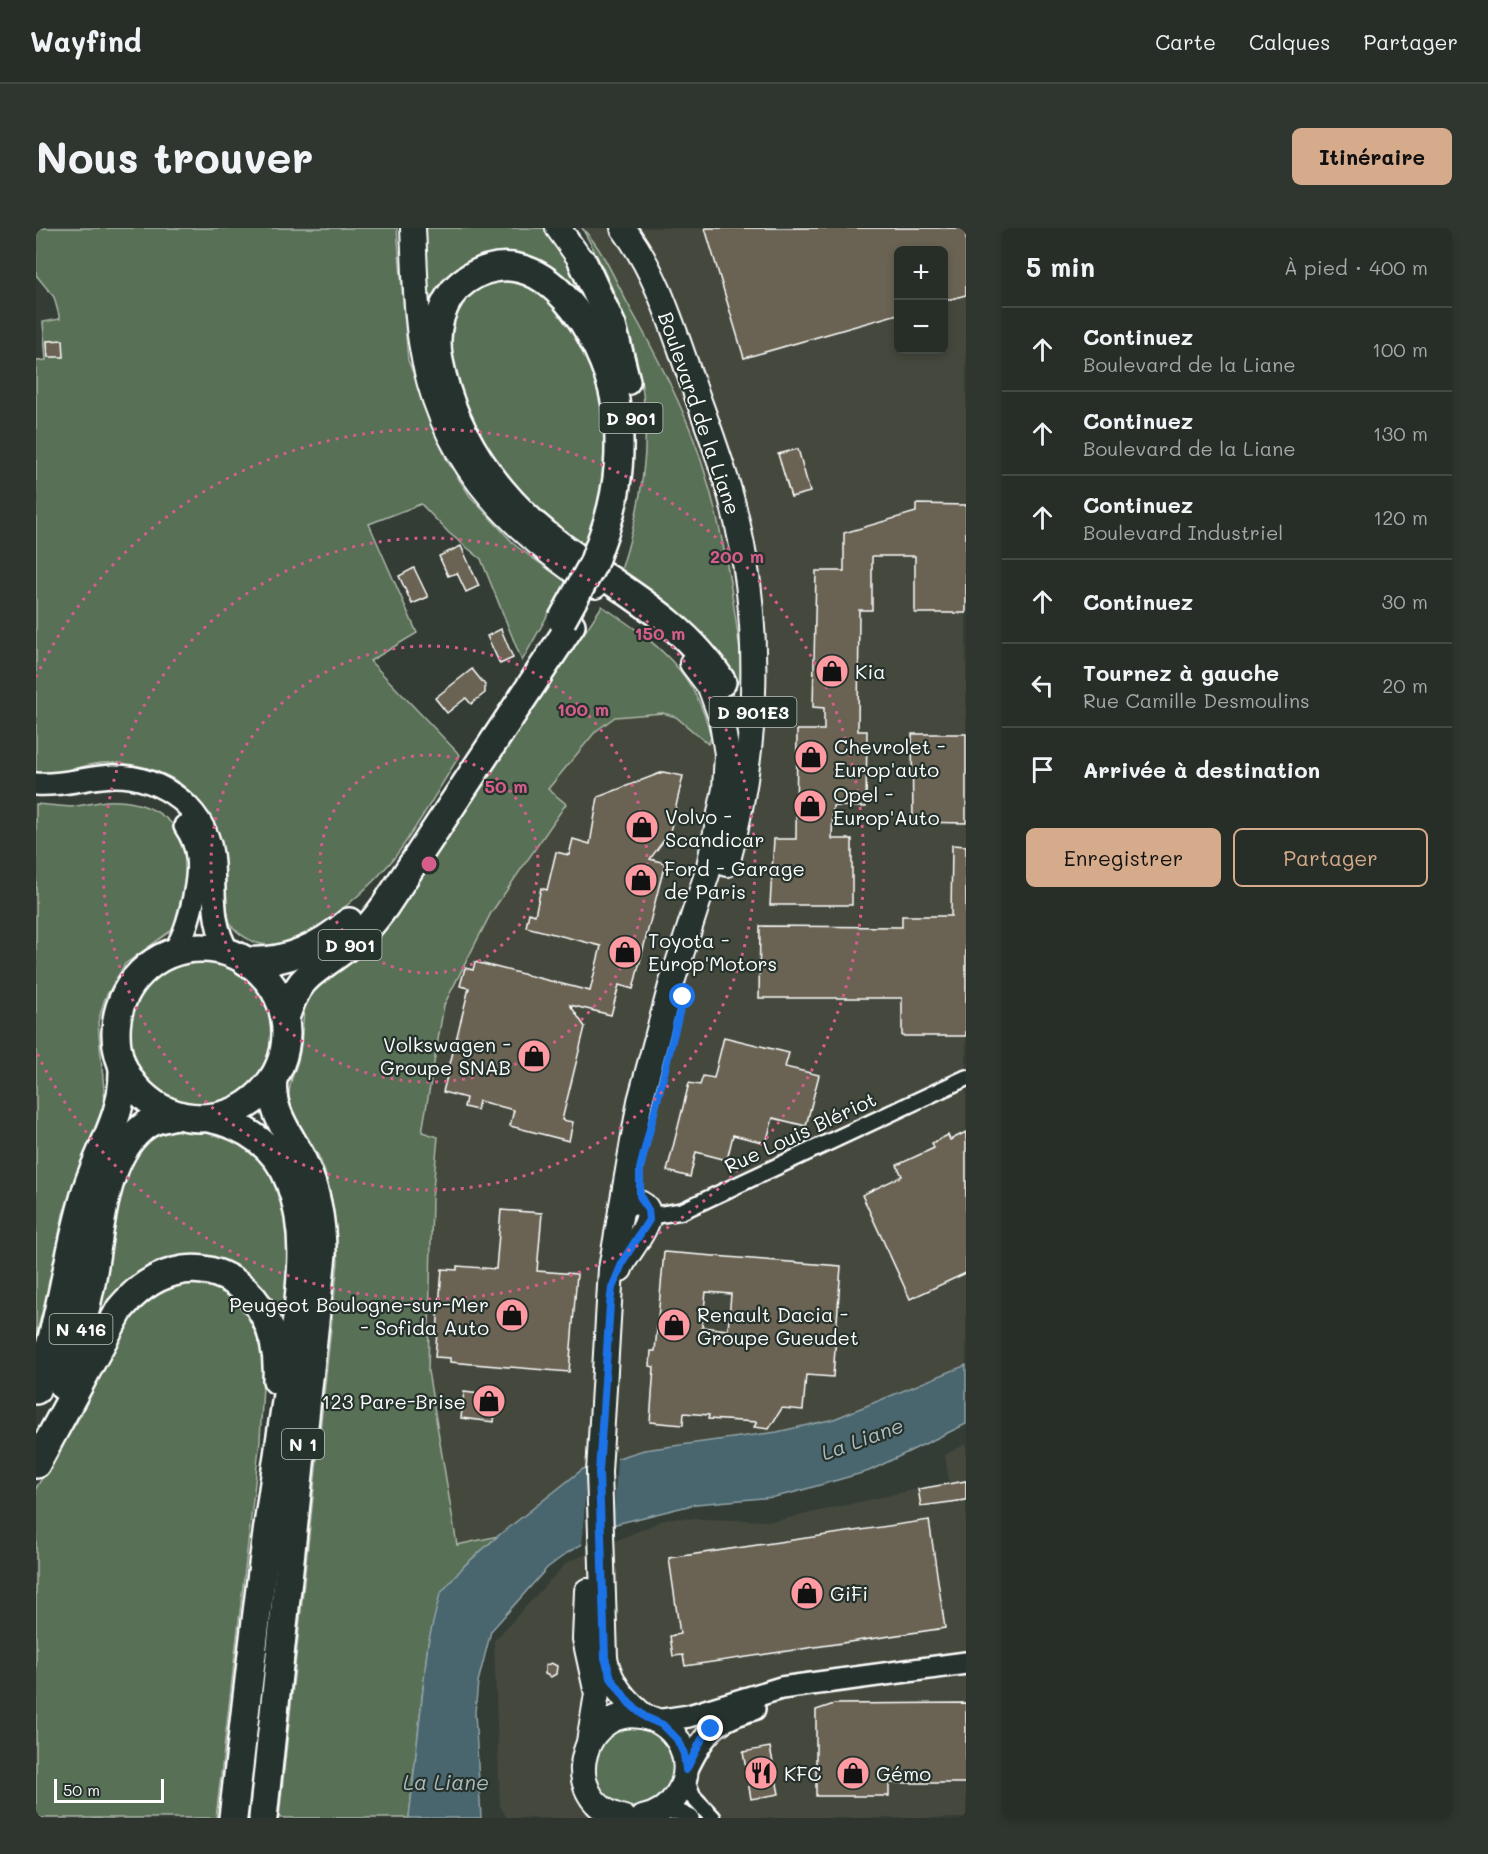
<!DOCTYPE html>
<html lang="fr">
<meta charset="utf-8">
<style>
body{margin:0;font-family:Mali,sans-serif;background:#2f3630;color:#f1f3f6}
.controls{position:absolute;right:18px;top:18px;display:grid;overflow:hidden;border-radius:9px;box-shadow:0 3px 9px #0003}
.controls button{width:54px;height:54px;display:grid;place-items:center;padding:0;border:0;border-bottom:2px solid #434a45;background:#272e28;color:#f1f3f6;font:30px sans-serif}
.scale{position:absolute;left:18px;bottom:15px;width:110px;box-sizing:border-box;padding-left:6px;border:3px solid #fff;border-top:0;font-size:16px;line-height:21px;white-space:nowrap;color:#fff;-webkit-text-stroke:4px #26332d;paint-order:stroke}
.stop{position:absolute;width:18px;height:18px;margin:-14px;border:4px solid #1a73e8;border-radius:50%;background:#fff}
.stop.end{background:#1a73e8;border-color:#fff;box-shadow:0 2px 6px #0008}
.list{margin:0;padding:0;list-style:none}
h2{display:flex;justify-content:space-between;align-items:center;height:78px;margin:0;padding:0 24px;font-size:26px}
h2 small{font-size:20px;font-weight:400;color:#a4a8a8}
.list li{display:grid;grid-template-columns:39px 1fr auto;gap:18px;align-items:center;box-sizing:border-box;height:84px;padding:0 24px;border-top:2px solid #434a45}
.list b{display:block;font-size:22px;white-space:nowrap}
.list p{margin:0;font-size:20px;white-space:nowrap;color:#a4a8a8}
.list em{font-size:20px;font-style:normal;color:#a4a8a8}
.actions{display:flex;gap:12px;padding:18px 24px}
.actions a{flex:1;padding:14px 0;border:2px solid #d6ab8b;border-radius:9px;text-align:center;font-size:21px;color:#d6ab8b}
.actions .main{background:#d6ab8b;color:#111}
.icon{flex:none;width:33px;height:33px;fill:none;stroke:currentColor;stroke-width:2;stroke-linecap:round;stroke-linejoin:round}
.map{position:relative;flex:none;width:930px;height:1590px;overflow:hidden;border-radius:9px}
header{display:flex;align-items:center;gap:36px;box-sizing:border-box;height:84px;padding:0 30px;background:#272e28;border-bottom:2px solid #434a45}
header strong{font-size:28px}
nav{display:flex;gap:33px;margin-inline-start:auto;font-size:21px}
.intro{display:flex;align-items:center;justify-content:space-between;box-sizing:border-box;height:144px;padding:0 36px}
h1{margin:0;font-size:42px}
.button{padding:15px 27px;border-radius:9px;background:#d6ab8b;color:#111;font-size:21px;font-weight:700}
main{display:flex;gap:36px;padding:0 36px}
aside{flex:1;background:#272e28;border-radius:9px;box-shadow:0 3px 9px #0003}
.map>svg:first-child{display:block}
.built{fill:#44483e;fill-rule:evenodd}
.green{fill:#596f54;stroke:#acb7aa;stroke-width:1.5}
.water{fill:#48656e;stroke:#91a3a8;stroke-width:1.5}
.pier{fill:#343d35}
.building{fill:#6a6353;stroke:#fff;stroke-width:1.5;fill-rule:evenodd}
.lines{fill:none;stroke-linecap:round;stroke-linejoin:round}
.street-casing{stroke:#fff;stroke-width:20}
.secondary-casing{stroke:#fff;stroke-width:26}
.primary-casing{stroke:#fff;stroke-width:28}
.highway-casing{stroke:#fff;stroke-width:32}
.street{stroke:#26332d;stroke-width:15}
.secondary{stroke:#26332d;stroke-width:21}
.primary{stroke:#26332d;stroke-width:24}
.highway{stroke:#26332d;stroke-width:27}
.highway-bridge-casing{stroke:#fff;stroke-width:32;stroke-linecap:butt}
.highway-bridge{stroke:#26332d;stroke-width:27}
.route{stroke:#1a73e8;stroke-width:8}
.ring{fill:none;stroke:#d45d8c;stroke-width:3;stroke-dasharray:3 6}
.labels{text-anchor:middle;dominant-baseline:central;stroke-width:4.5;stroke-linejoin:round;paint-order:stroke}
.shield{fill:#26332d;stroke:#bec2c0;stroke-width:1.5}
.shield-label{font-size:18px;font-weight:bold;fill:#fff}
.street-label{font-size:20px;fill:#fff;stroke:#26332d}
.poi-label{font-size:20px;fill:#fff;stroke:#26332d;text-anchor:start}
.water-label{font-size:21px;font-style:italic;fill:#adbabe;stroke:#26332d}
.centre{fill:#d45d8c;stroke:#26332d;stroke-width:3}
.ring-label{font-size:18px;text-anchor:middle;font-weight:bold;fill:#d45d8c;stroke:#26332d;stroke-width:4.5;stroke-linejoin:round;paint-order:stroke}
</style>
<header>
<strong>Wayfind</strong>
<nav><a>Carte</a><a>Calques</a><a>Partager</a></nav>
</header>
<div class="intro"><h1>Nous trouver</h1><a class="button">Itinéraire</a></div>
<main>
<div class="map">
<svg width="930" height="1590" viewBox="0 0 930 1590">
<rect width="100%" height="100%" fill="#343d35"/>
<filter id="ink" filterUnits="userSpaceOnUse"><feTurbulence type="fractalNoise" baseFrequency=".0167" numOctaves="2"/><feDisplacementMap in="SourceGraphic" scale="12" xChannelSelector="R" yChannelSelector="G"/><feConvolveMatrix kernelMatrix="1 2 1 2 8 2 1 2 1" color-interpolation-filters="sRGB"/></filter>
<g filter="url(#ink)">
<g class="built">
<path d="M 546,0 L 930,0 L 930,1137 L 798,1191 L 741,1204 L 608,1222 L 547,1241 L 462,1308 L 421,1317 L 392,1143 L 396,971 L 402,909 L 386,905 L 408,777 L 455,685 L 530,576 L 511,562 L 560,503 L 579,489 L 627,485 L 640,489 L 672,515 L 709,464 L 700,383 L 680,287 L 654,201 L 613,114 L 559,16 ZM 862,22 L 908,22 L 908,122 L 862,122 Z"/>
<polygon points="930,1216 930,1590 471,1590 464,1578 458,1413 530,1335 632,1290 739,1293 913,1254 909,1227"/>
</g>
<g class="green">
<path d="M 0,0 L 361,0 L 372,132 L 411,233 L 434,268 L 480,318 L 530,354 L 486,433 L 445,331 L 413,305 L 385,276 L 333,296 L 381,405 L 334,433 L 424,527 C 402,561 380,603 355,634 C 330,663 257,734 216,713 C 208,709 196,702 193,692 C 189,681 191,664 190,652 C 186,608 168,562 125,545 C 105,536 80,533 58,536 C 38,540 20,547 0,545 L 0,133 L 10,132 L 7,94 L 24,91 L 18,69 L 0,47 Z"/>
<polygon points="384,0 509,0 534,36 563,93 572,253 549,323 500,284 444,214 391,92"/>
<path d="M 546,0 C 567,21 579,52 593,78 C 615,117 637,159 654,201 C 686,284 699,376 709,464 C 676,414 635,375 585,342 C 628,207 614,123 546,0 Z"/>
<path d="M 566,378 C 620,414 661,444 675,510 L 672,516 L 640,489 L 627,485 L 579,489 L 560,503 L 512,561 L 530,576 L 455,685 L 408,777 L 386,904 L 402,909 L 396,971 L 392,1143 L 421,1317 L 462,1308 L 428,1338 L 392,1415 L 373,1590 L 243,1590 L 302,1034 C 300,999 298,964 284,931 C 275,911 255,890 253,869 C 252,855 260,842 263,829 C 268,807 265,786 272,765 L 363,679 L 404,622 Z"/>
<path d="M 70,573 C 108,571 148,589 151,632 C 152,655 142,680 137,701 L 89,736 L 69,770 L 62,794 L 69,873 L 27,986 L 13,1059 L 0,1107 L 0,576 L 35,579 Z"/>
<circle cx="164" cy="806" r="75"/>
<polygon points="141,899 176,901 226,924 247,954 254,1029 249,1099 228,1140 224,1212 180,1590 0,1590 0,1260 45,1187 79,1120 55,1095 78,975 103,915 122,900"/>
<circle cx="598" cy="1539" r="40"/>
</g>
<polygon class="water" points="930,1137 930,1196 833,1243 756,1265 738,1269 660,1276 580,1296 531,1325 511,1340 455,1403 442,1454 439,1484 445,1590 373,1590 392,1415 404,1366 428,1338 462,1308 547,1241 608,1222 741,1204 798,1191"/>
<polygon class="pier" points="581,1228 577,1302 546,1320 551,1237"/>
<g class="building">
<polygon points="669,0 930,0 930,67 908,73 908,22 862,22 862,86 708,130"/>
<polygon points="27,112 28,129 12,129 11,113"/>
<polygon points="762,221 774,264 755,269 742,226"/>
<polygon points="880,276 930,277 930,385 879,385 879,328 836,328 836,382 823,382 822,503 831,503 830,579 797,578 796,611 816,611 816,677 734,677 738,611 760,611 761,502 788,502 788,480 777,479 780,343 808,343 808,305 880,284"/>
<polygon points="425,318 443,358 430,364 421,345 412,348 403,328"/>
<polygon points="378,340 392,369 376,376 363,348"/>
<polygon points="465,401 477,430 464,436 451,408"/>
<polygon points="436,441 449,457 449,465 435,476 430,470 411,485 399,470"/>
<polygon points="876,506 930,506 930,595 877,594"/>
<polygon points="627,544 647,548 634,604 614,631 629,635 597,761 583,757 575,787 534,777 549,799 526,892 537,894 533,913 474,898 478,882 443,873 441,882 428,879 430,870 407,864 433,760 424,758 429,740 437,742 439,734 554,763 565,718 490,699 493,685 499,687 505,660 511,662 520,624 533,627 537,611 554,616 562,569"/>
<polygon points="916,617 930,618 930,808 866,808 866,770 723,770 724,698 866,699 866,688 915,688"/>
<polygon points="688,809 753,825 749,839 783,847 770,898 737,890 730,915 697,907 691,932 660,924 654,949 631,943 653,855 664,857 667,848 678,850"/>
<polygon points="930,904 930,1045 874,1071 826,967 866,948 861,937 898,920 896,915 912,907 914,912"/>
<polygon points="465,982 506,985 501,1043 541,1046 533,1144 414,1134 414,1130 399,1129 406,1041 421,1042 421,1038 460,1041"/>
<path d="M 628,1024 L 805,1038 L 797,1149 L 770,1147 L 767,1182 L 746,1180 L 733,1201 L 718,1199 L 721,1194 L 672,1191 L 673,1187 L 648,1185 L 647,1197 L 614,1194 L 618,1139 L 614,1138 L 615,1123 L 619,1123 ZM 670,1064 L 695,1066 L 692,1102 L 666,1099 Z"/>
<polygon points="428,1164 461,1168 458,1194 425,1190"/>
<polygon points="930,1253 930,1272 885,1278 882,1261"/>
<polygon points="893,1292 909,1400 649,1438 647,1427 637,1428 634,1408 644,1406 633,1330"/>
<polygon points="515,1435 521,1438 520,1446 515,1449 509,1446 509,1438"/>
<polygon points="930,1475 930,1555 853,1555 853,1568 780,1568 780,1482 798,1476"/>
<polygon points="734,1519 743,1566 715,1571 707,1524"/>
</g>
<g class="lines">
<g class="street-casing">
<g id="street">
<polyline points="614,988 646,983 930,850"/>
<polyline points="649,1549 657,1569 677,1590"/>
<polyline points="625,1583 643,1584 655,1590"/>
</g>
</g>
<g class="secondary-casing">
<g id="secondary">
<path d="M 0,556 C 27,558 51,549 77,548 C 127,547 175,584 177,636 C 179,668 175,697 193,725"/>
<path d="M 136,725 C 152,707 164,653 161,629 C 160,618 155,607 149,598"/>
<polyline points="620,1493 653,1488 745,1460 930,1435"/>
<path d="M 650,1543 C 667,1507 678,1492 718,1481"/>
</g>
</g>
<g class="primary-casing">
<g id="primary">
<path d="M 377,0 C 379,38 379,76 385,114 C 402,228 467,296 559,358"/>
<polyline points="522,0 547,35"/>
<path d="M 587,0 C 620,43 636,97 654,148 C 669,191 686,233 697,277 C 727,393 723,520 691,636"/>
<path d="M 584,1041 C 590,1022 632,984 601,974 L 591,976 L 585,982"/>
<polyline points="551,1363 549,1411 561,1466 553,1514"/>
<path d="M 609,1489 C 589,1473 574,1456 569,1430 L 563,1244 L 575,1041 L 604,873 L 636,754 L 672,643 L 689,561 L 691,526 L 685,489 L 674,459 L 656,435"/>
<path d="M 588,1590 C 515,1572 549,1466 616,1491 C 631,1496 642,1509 647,1523 C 657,1554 637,1583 607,1590"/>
</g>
</g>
<g class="highway-casing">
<g id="highway">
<polyline points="547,35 576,98 590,153"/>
<path d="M 569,302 C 583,262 587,215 579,172 C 568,112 506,0 430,52 C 404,70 397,104 403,133 C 419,217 473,285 543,331 C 595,367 652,399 686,454"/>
<circle cx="165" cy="805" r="85"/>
<path d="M 210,733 C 248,736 284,719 313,694"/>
<path d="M 249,790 C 264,744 276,747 311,719 C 326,708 338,693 349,678 L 535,397"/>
<path d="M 173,890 C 209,897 241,919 254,955 C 273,1005 265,1056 259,1107 C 252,1166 242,1224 234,1283 C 220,1385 209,1488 197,1590"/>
<path d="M 27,1158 C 39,1125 48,1090 55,1055 C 64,1008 66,933 106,900 C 116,891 128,890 140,887"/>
<path d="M 0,1162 C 24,1099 30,1031 49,967 C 62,921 88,891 87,841"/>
<path d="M 0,1236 L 84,1081 C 151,1000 247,1053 241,1152"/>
<path d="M 227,1590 L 286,1026 C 286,995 281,964 268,936 C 255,907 233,885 237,851"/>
</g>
</g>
<use href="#street" class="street"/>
<use href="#secondary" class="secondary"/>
<use href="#primary" class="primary"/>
<use href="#highway" class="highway"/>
<g class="highway-bridge-casing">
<polyline id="highway-bridge" points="526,392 557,336 569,302"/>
</g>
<use href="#highway-bridge" class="highway-bridge"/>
</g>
</g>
<g class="lines" filter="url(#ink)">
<polyline class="route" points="647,769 604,941 604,968 612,982 613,992 588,1031 576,1060 574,1076 563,1244 569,1430 575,1450 593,1475 609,1489 627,1497 641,1511 648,1526 650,1542 666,1511 675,1501"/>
</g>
<g class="ring">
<circle cx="393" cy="636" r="109"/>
<circle cx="393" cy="636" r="218"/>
<circle cx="393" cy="636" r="326"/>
<path d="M0 449A435 435 0 1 1 0 823"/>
</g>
<defs>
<g id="shop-disc" transform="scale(1.725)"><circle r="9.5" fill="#ff9aa2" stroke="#26332d"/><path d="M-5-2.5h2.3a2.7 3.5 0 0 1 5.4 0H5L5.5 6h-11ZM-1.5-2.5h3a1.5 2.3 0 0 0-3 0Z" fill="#111"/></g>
<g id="restaurant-disc" transform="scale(1.725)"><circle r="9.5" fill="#ff9aa2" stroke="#26332d"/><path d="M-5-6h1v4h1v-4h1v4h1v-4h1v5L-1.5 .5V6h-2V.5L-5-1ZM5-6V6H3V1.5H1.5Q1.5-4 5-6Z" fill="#111"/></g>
</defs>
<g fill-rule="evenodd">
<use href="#shop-disc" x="796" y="443"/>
<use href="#shop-disc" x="775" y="529"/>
<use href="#shop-disc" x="774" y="578"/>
<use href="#shop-disc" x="606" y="599"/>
<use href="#shop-disc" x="605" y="652"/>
<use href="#shop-disc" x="589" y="724"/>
<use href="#shop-disc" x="498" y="828"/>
<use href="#shop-disc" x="476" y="1087"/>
<use href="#shop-disc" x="638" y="1097"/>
<use href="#shop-disc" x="453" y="1173"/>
<use href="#shop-disc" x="771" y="1365"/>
<use href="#restaurant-disc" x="725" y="1545"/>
<use href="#shop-disc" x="817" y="1545"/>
</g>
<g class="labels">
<g class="shield">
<rect x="563.5" y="175" width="63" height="30" rx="4.5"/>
<rect x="673.5" y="469" width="87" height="30" rx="4.5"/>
<rect x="282.5" y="702" width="63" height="30" rx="4.5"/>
<rect x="13.5" y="1086" width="63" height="30" rx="4.5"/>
<rect x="246" y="1201" width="42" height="30" rx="4.5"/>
</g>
<g class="shield-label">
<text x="595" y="190">D 901</text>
<text x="717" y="484">D 901E3</text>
<text x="314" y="717">D 901</text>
<text x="45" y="1101">N 416</text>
<text x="267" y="1216">N 1</text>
</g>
<g class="street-label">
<text transform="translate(664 185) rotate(71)">Boulevard de la Liane</text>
<text transform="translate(764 904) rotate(-25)">Rue Louis Blériot</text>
</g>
<g class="poi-label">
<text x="819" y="443">Kia</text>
<text x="798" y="518">Chevrolet -<tspan x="798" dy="23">Europ'auto</tspan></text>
<text x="797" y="566">Opel -<tspan x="797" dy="23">Europ'Auto</tspan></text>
<text x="629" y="588">Volvo -<tspan x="629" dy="23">Scandicar</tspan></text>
<text x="628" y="640">Ford - Garage<tspan x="628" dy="23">de Paris</tspan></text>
<text x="612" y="712">Toyota -<tspan x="612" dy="23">Europ'Motors</tspan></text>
<text x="475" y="816" text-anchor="end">Volkswagen -<tspan x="475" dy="23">Groupe SNAB</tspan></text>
<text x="453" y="1076" text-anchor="end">Peugeot Boulogne-sur-Mer<tspan x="453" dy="23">- Sofida Auto</tspan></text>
<text x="661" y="1086">Renault Dacia -<tspan x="661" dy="23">Groupe Gueudet</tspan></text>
<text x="430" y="1173" text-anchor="end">123 Pare-Brise</text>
<text x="794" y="1365">GiFi</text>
<text x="748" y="1545">KFC</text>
<text x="840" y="1545">Gémo</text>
</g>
<g class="water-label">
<text transform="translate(826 1210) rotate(-20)">La Liane</text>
<text x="410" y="1553">La Liane</text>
</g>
</g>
<circle cx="393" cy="636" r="9" class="centre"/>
<g class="ring-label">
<text x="701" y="335">200 m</text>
<text x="624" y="412">150 m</text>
<text x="547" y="488">100 m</text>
<text x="470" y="565">50 m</text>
</g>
</svg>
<div class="controls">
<button>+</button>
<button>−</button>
</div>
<div class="scale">50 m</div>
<div class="stop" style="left:647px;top:769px"></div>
<div class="stop end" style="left:675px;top:1501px"></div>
</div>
<aside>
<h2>5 min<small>À pied · 400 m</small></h2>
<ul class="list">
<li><svg class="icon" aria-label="ahead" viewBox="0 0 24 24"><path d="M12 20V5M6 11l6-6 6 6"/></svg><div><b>Continuez</b><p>Boulevard de la Liane</p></div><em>100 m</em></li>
<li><svg class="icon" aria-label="ahead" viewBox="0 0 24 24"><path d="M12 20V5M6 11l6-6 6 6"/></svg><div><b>Continuez</b><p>Boulevard de la Liane</p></div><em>130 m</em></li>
<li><svg class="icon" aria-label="ahead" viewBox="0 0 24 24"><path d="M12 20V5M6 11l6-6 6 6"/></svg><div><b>Continuez</b><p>Boulevard Industriel</p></div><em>120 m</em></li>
<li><svg class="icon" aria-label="ahead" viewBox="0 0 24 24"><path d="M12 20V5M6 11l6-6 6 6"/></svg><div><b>Continuez</b></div><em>30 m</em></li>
<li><svg class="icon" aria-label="left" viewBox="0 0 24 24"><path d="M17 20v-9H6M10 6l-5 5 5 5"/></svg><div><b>Tournez à gauche</b><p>Rue Camille Desmoulins</p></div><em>20 m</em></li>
<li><svg class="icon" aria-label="arrive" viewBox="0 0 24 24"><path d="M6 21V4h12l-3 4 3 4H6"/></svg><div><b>Arrivée à destination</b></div></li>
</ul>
<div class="actions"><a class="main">Enregistrer</a><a>Partager</a></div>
</aside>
</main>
